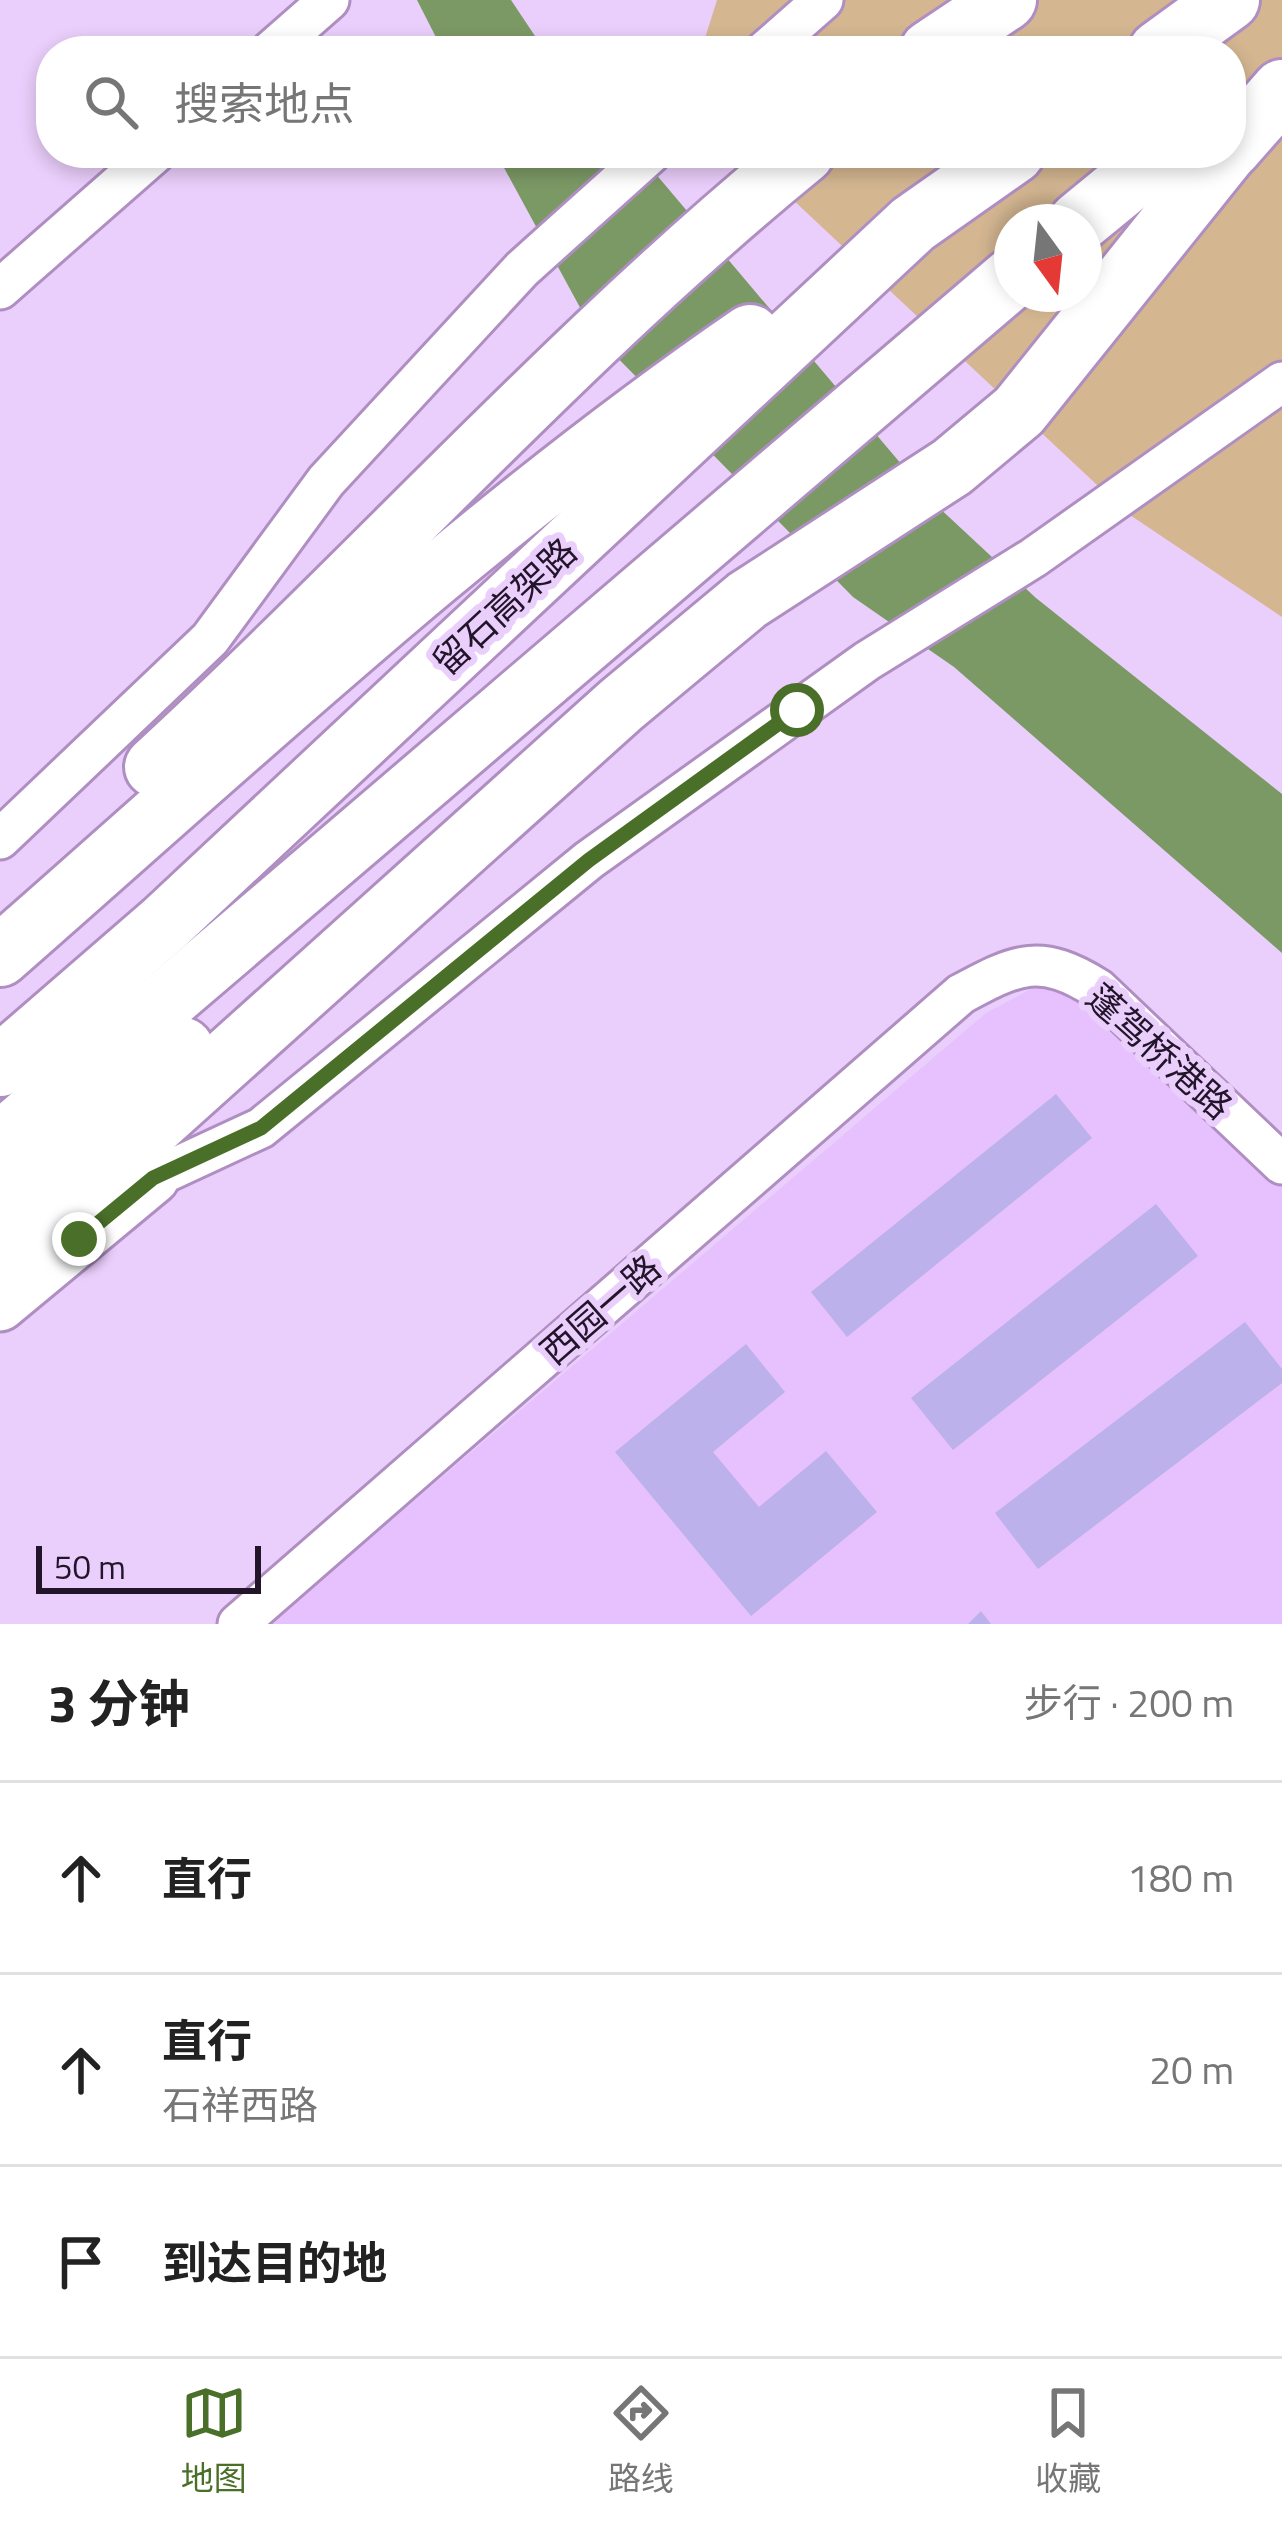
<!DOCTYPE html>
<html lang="zh">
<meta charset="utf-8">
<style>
body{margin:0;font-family:"Titillium Web","Noto Sans SC",sans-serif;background:#f6f6f6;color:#222}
.compass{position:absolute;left:994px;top:204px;width:108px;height:108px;border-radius:50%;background:#fff;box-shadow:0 6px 18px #0003;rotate:165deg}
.scale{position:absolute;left:36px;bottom:30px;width:225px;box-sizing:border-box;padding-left:12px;border:6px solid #22152a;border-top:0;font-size:33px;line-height:42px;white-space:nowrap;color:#22152a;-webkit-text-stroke:9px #eacefb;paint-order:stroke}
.stop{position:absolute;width:36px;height:36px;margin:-27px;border:9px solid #4a6f29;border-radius:50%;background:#fff}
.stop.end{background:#4a6f29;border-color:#fff;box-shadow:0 3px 12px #0008}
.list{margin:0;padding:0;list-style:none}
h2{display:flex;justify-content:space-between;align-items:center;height:156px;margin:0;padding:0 48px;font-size:51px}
h2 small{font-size:39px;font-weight:400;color:#767676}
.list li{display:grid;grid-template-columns:78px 1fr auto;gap:36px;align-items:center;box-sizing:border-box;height:192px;padding:0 48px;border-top:3px solid #e0e0e0}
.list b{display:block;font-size:45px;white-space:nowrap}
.list p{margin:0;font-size:39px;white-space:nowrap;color:#767676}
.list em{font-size:39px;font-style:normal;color:#767676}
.icon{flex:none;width:66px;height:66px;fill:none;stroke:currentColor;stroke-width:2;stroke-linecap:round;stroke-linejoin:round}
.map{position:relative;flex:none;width:1282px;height:1624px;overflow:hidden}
.search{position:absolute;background:#fff;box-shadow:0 6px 18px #0003;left:36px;right:36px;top:36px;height:132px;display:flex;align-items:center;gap:30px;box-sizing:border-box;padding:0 42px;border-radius:48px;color:#767676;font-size:45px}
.sheet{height:732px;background:#fff}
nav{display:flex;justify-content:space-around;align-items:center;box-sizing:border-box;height:168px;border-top:3px solid #e0e0e0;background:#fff;font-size:33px;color:#767676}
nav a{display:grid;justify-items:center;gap:6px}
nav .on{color:#4a6f29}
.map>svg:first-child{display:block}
.built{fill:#e7c0fe}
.green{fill:#d4b691;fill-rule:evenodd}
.water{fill:#7b9965}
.building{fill:#bcb1eb}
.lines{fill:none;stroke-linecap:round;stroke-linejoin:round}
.minor-casing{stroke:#af8ec2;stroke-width:45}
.major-casing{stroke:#af8ec2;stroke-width:57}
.highway-casing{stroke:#af8ec2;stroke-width:66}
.minor{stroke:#fff;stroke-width:39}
.major{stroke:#fff;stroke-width:51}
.highway{stroke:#fff;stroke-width:60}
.route{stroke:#4a6f29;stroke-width:15}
.labels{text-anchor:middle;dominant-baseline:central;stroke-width:12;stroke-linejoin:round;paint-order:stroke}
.street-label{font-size:36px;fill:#22152a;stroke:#eacefb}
</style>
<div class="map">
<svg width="1282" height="1624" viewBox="0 0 1282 1624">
<rect width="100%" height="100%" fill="#eacefb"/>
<polygon class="built" points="1035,987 1072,993 1167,1069 1282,1186 1282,1624 270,1624 986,1013"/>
<path class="green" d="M 717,0 L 1282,0 L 1282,617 L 1127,513 L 743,153 L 1231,153 L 1231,51 L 701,51 ZM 1012,222 L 1084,222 L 1084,294 L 1012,294 Z"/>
<g class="water">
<polygon points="417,0 511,0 545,51 443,51"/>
<polygon points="496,153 638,153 935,504 1036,598 1282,794 1282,953 954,667 853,597 595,335"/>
</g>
<g class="building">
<polygon points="1056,1094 1092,1138 847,1337 811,1292"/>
<polygon points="1156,1204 1198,1256 953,1450 911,1398"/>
<polygon points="1245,1322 1282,1369 1282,1383 1038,1569 995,1513"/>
<polygon points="746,1344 785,1392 713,1452 759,1507 826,1451 877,1512 751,1616 615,1452"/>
<polygon points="981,1611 991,1624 968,1624"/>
</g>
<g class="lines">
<g class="minor-casing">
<g id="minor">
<polyline points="271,51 329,0"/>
<polyline points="765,51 823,0"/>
<polyline points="0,289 155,153"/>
<polyline points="0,839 210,639 326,481 522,269 651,153"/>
<polyline points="153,1178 261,1128 589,860 867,661 1033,558 1282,382"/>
<path d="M 238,1624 L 961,994 C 1018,963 1041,953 1098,989 L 1282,1164"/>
</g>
</g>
<g class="major-casing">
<polyline id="major" points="0,1305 153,1178"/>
</g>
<g class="highway-casing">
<g id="highway">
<polyline points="930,51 1006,0"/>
<polyline points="1159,51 1229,0"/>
<polyline points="1231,148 1282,90"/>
<polyline points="1079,222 1163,153"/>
<path d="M 155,767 C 374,565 573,341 804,153"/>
<path d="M 0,956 C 243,743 483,518 750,335"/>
<polyline points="0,1066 164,924 913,224 1014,153"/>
<polyline points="0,1143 1012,278"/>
<polyline points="0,1203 183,1048"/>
<polyline points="0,1263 621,705 747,600 952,467 1019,411 1226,153"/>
</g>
</g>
<use href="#minor" class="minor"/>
<use href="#major" class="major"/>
<use href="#highway" class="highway"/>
</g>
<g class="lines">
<polyline class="route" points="79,1239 153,1178 261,1128 589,860 797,710"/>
</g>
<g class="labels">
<g class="street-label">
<text transform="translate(504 606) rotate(-43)">留石高架路</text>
<text transform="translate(1160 1051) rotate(42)">蓬驾桥港路</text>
<text transform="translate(600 1309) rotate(-41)">西园一路</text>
</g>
</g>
</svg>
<svg class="compass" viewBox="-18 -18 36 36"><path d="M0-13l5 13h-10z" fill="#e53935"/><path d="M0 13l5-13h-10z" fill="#767676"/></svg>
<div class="scale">50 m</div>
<div class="stop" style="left:797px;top:710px"></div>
<div class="stop end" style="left:79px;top:1239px"></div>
<div class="search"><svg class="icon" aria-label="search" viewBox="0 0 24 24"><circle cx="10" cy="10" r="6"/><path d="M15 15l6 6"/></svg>搜索地点</div>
</div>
<section class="sheet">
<h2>3 分钟<small>步行 · 200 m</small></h2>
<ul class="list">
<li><svg class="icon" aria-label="ahead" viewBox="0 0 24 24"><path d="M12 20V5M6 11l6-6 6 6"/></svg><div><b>直行</b></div><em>180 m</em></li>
<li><svg class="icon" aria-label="ahead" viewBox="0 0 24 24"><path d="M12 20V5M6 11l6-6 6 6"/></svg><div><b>直行</b><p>石祥西路</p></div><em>20 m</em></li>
<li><svg class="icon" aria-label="arrive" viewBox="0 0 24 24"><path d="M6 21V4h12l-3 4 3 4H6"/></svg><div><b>到达目的地</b></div></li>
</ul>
</section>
<nav>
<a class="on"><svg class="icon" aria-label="map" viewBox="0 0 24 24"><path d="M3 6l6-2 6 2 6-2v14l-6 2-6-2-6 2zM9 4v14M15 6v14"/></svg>地图</a>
<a><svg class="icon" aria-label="directions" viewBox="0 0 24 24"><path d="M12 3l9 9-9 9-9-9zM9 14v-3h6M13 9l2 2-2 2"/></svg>路线</a>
<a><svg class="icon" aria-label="saved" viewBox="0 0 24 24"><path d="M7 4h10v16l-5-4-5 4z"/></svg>收藏</a>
</nav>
